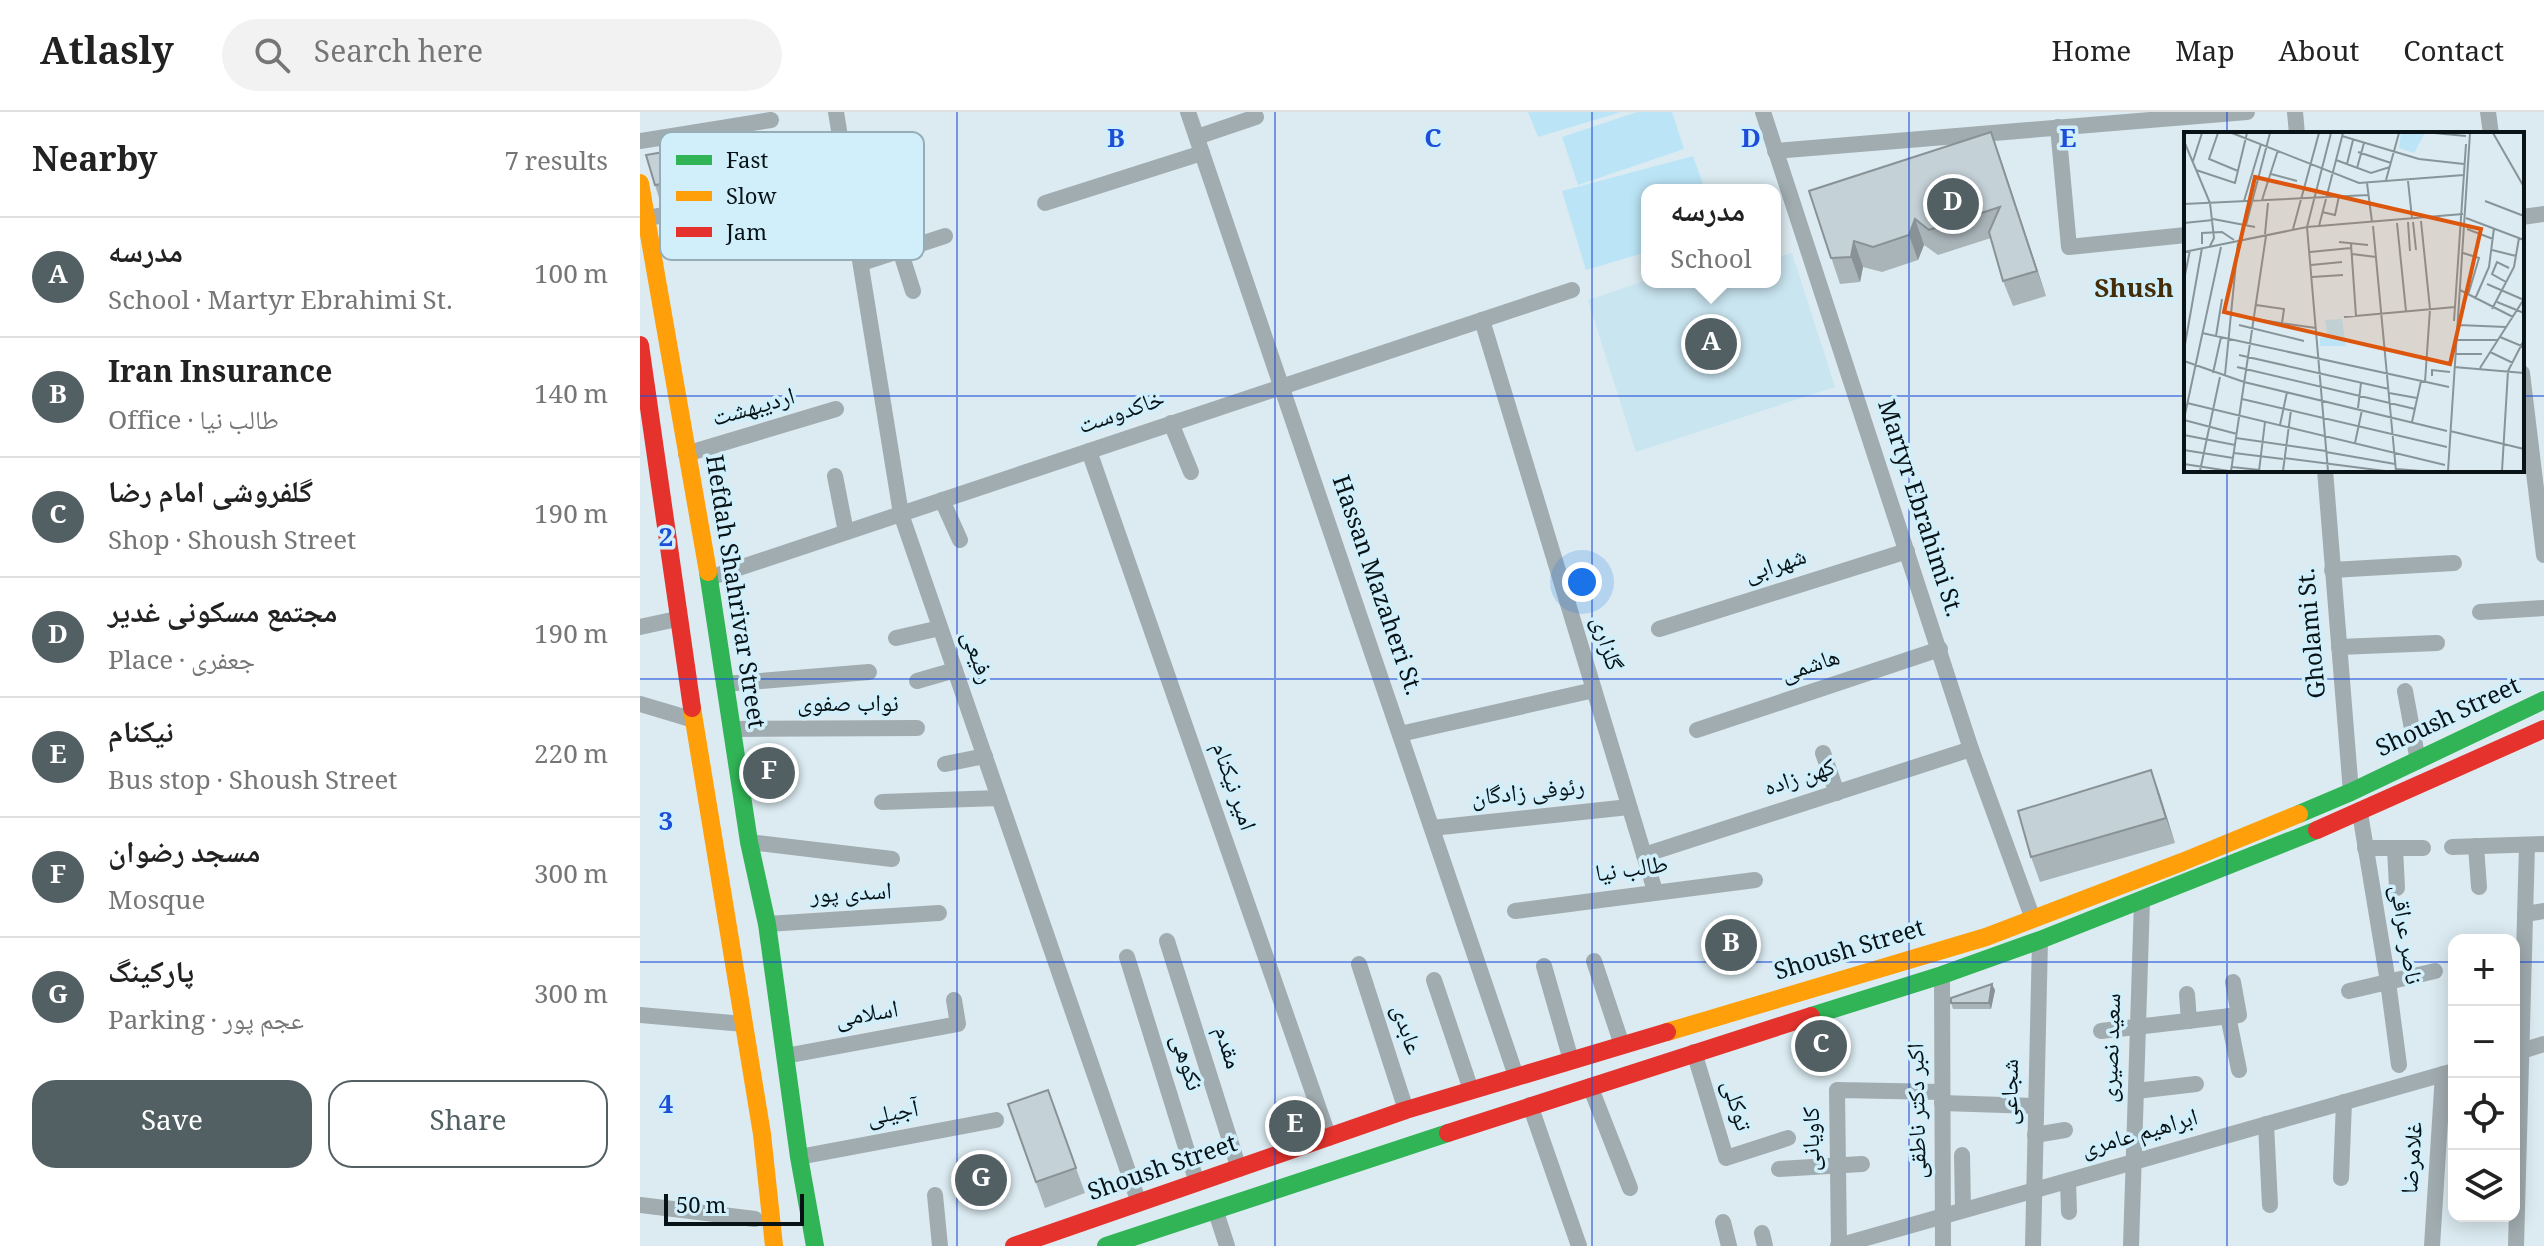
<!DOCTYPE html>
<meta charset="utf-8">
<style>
body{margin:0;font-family:Georgia,"Noto Naskh Arabic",serif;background:#f2f2f2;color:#222}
.controls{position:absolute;right:24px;bottom:24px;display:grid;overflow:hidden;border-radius:16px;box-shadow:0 4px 20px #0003}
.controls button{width:72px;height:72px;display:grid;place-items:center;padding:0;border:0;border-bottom:2px solid #e0e0e0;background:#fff;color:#222;font:40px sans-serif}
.scale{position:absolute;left:24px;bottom:20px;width:140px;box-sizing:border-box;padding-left:8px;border:4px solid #081317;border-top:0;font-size:22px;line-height:28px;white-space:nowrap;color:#081317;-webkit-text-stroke:6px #d1effb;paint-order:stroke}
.you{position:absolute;left:942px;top:470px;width:28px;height:28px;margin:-20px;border:6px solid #fff;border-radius:50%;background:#1a73e8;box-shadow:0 0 0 12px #1a73e833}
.badge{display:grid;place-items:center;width:52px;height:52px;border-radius:50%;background:#525f63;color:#fff;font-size:26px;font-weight:700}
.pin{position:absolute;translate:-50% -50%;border:4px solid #fff;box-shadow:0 2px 8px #0006}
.popup{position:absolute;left:1001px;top:72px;width:140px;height:104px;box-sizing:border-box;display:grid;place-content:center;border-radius:16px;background:#fff;filter:drop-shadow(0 2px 6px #0005);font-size:26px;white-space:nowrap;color:#767676}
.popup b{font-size:30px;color:#222}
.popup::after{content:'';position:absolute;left:50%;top:100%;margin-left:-16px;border:16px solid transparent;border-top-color:#fff}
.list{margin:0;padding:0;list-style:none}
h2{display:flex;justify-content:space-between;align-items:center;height:104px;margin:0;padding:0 32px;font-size:34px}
h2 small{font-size:26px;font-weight:400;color:#767676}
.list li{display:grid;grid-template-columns:52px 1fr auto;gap:24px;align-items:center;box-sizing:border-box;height:120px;padding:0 32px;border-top:2px solid #e0e0e0}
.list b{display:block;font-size:30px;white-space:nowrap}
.list p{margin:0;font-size:26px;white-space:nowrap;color:#767676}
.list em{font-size:26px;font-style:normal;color:#767676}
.actions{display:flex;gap:16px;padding:24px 32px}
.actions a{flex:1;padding:18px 0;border:2px solid #525f63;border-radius:24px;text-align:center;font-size:28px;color:#525f63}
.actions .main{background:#525f63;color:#fff}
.icon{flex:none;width:44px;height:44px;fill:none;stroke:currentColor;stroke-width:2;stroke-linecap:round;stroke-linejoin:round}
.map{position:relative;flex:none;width:1904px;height:1134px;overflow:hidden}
header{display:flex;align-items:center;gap:48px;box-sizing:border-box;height:112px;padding:0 40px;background:#fff;border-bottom:2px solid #e0e0e0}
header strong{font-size:38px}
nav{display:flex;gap:44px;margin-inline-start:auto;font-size:28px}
.search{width:560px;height:72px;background:#f2f2f2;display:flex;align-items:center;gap:20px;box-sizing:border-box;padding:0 28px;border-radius:44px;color:#767676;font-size:30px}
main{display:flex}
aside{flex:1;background:#fff}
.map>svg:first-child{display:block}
.built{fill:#c9e5f0}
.green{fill:#bbe5f6}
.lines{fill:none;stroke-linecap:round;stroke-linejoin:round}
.street{stroke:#a1acb0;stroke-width:16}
.fast{stroke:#30b455;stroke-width:18}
.slow{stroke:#ff9f0a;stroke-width:18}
.jam{stroke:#e5322d;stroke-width:18}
.wall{fill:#a9b4b9}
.shaded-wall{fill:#899296}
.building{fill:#c4d1d7;stroke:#899296;stroke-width:2}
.grid{fill:none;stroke:#1d4ed8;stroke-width:2;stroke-opacity:0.55}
.labels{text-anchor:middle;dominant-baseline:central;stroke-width:7;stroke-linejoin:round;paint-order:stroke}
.street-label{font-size:24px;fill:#081317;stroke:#d1effb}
.neighbourhood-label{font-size:26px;font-weight:bold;fill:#442d08;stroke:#d1effb}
.inset-road{fill:none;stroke:#87959a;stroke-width:2}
.view{fill:#dd560d;fill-opacity:0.15;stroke:#dd560d;stroke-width:4}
.inset-edge{fill:none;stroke:#081317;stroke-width:4}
.key{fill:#d1effb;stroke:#95adb7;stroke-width:2}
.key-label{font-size:22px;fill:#081317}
.grid-label{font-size:26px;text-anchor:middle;font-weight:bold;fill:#1d4ed8;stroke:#d1effb;stroke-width:7;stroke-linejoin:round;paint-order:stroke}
</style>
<header>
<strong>Atlasly</strong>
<div class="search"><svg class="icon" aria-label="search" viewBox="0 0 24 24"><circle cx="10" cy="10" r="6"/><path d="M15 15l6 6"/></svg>Search here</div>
<nav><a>Home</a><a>Map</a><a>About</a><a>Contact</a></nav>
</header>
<main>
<aside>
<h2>Nearby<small>7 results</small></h2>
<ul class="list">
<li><span class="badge">A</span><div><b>مدرسه</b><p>School · Martyr Ebrahimi St.</p></div><em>100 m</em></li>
<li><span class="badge">B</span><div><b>Iran Insurance</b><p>Office · طالب نیا</p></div><em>140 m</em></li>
<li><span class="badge">C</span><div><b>گلفروشی امام رضا</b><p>Shop · Shoush Street</p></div><em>190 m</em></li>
<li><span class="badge">D</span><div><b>مجتمع مسکونی غدیر</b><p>Place · جعفری</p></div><em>190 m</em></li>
<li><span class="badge">E</span><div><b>نیکنام</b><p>Bus stop · Shoush Street</p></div><em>220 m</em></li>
<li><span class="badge">F</span><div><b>مسجد رضوان</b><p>Mosque</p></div><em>300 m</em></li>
<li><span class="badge">G</span><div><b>پارکینگ</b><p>Parking · عجم پور</p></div><em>300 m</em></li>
</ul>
<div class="actions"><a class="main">Save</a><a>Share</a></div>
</aside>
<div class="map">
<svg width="1904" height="1134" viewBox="0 0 1904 1134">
<rect width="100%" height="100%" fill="#dbebf1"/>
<polygon class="built" points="1152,141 1195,275 996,340 948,188 1007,168 1007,170 1135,170 1135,146"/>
<g class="green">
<polygon points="888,0 981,0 898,25"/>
<polygon points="997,0 1032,0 1044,37 938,73 922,25"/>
<polygon points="1053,44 1065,78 1007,78 1007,140 946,158 922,79"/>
</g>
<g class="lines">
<g class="street">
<polyline points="196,0 261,402 499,1091"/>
<polyline points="548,0 876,964"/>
<polyline points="1123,0 1331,637 1393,807"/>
<polyline points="1655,0 1657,22"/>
<polyline points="1848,0 1851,22"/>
<polyline points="1418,15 1429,135 1546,123"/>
<polyline points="557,25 616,5"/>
<polyline points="0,29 131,8"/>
<polyline points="1135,39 1607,0"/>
<polyline points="405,91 562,41"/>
<polyline points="246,104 254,141"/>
<polyline points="1882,105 1904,102"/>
<polyline points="7,106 159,80"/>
<polyline points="260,138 273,179"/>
<polyline points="222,151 305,124"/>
<polyline points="842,208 1015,779"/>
<polyline points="1882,261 1904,443"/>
<polyline points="531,311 551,360"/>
<polyline points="449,339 689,1026"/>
<polyline points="46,342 196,297"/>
<polyline points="1685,358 1711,680"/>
<polyline points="195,364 206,420"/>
<polyline points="302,388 320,428"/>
<polyline points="1692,458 1814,451"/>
<polyline points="69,466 932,178"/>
<polyline points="1840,500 1904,496"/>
<polyline points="0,515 37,507"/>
<polyline points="1019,517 1267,439"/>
<polyline points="256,526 300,516"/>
<polyline points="1699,535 1797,531"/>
<polyline points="277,569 315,558"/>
<polyline points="84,572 229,560"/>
<polyline points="1765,579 1778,649"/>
<polyline points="0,592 54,608"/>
<polyline points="91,617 277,616"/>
<polyline points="1057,618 1300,537"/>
<polyline points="760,622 954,578"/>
<polyline points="1183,641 1197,681"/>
<polyline points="305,652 345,644"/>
<polyline points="242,690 359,686"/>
<polyline points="1720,701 1748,870 1759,953"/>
<polyline points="792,716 989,695"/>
<polyline points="109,730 252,747"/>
<polyline points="1836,734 1839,775"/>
<polyline points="1812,735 1904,732"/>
<polyline points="1725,736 1783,736"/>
<polyline points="1755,736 1757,776"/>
<polyline points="1004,743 1331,637"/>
<polyline points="875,799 1115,768"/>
<polyline points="1885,802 1904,799"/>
<polyline points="127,812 299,801"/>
<polyline points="527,829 599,1057"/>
<polyline points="487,845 557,1071"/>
<polyline points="954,849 982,933"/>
<polyline points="719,852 766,998"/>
<polyline points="904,854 931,948"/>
<polyline points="1302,863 1303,1134"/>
<polyline points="794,868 831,978"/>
<polyline points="1709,879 1795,859"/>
<polyline points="1547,882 1549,909"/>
<polyline points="0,903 104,912"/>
<polyline points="1588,904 1599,958"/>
<polyline points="1461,919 1599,903 1593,870"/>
<polyline points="1054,940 1086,1046 1148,1026"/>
<polyline points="1875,941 1904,932"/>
<polyline points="145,944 318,912 314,888"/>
<polyline points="950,974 990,1076"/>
<polyline points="1496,979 1556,972"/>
<polyline points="1302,991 1396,994"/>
<polyline points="890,993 939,1134"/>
<polyline points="1626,1012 1630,1093"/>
<polyline points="1395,1023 1425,1018"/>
<polyline points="1322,1043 1323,1098"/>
<polyline points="159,1045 356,1008"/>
<polyline points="1139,1057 1222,1052"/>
<polyline points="1701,1066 1704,990"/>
<polyline points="1428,1069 1429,1100"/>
<polyline points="295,1083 300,1134"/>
<polyline points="0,1093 115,1107"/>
<polyline points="575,1097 587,1134"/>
<polyline points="1083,1110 1089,1134"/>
<polyline points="1122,1121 1125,1134"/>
<polyline points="1198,1134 1814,959"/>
<polyline points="1199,1134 1197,978 1302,980"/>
<polyline points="1393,1134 1400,828"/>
<polyline points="1491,1134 1502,788"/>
<polyline points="1792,1134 1803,962"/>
<polyline points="1876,1134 1887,733"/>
</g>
<g class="fast">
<polyline points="68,460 109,730 127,812 159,1045 175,1134"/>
<polyline points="1659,702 1711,680 1904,588"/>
<polyline points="1171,904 1302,863 1400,828 1677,718"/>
<polyline points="466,1134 808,1021"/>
</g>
<g class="slow">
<polyline points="0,71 68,460"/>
<polyline points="52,596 122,1022 134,1134"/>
<polyline points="1027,920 1346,825 1542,750 1659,702"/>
</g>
<g class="jam">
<polyline points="0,233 52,596"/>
<polyline points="1677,718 1904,617"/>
<polyline points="808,1021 1171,904"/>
<polyline points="374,1134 766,998 1027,920"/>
</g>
</g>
<g class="wall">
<polygon points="53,35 60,55 65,85 21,92 15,73"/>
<polygon points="1360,45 1406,184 1373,194 1363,169 1351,126 1298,143 1284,133 1278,148 1242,160 1223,155 1220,170 1200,172 1169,79"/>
<polygon points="1511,658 1535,731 1400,770 1391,745"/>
<polygon points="1355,878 1351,897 1313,897 1311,891"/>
<polygon points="408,978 445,1081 405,1096 368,992"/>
</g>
<g class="shaded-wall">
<polygon points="1351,20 1360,45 1406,184 1397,159"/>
<polygon points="53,35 60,55 65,85 58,66"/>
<polygon points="1275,107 1284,133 1278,148 1269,123"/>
<polygon points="1214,129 1223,155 1220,170 1211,145"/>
<polygon points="1511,658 1520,683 1535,731 1526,706"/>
<polygon points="1352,872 1355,878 1351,897 1349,891"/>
</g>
<g class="building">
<polygon points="1351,20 1397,159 1363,169 1349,120 1360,95 1289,118 1275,107 1269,123 1233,135 1214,129 1211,145 1191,146 1169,79"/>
<polygon points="53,35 58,66 15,73 6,43"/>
<polygon points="1511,658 1526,706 1391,745 1378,699"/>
<polygon points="1352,872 1349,891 1311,891 1311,886"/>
<polygon points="408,978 436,1056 396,1070 368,992"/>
</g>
<path class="grid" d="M 317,0 L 317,1134M 635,0 L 635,1134M 952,0 L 952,1134M 1269,0 L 1269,1134M 1587,0 L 1587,22M 0,284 L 1546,284M 1882,284 L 1904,284M 1587,358 L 1587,1134M 0,567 L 1904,567M 0,850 L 1814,850M 1874,850 L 1904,850"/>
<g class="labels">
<g class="street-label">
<text transform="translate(114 297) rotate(-16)">اردیبهشت</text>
<text transform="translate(482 302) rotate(-19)">خاکدوست</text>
<text transform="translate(1278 397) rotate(72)">Martyr Ebrahimi St.</text>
<text transform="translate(1136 455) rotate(-18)">شهرابی</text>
<text transform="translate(735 474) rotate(71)">Hassan Mazaheri St.</text>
<text transform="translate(93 480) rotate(81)">Hefdah Shahrivar Street</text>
<text transform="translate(1674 521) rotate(-95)">Gholami St.</text>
<text transform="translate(965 532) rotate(73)">گلزاری</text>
<text transform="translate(336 546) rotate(71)">رفیعی</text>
<text transform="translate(1171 555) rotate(-18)">هاشمی</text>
<text x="208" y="593">نواب صفوی</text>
<text transform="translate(1809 607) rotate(-25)">Shoush Street</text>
<text transform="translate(1160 667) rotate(-18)">کهن زاده</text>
<text transform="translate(592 675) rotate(71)">امیر نیکنام</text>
<text transform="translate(888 682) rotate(-6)">رئوفی زادگان</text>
<text transform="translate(992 759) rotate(-8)">طالب نیا</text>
<text transform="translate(211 783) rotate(-3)">اسدی پور</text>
<text transform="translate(1764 823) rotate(81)">ناصر عراقی</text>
<text transform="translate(1210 840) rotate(-17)">Shoush Street</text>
<text transform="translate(227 904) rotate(-10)">اسلامی</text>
<text transform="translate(765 918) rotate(72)">عابدی</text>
<text transform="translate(586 936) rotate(73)">مقدم</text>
<text transform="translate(1473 936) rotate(-88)">سعید نصیری</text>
<text transform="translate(545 951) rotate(73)">نکوهی</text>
<text transform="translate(1372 980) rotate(-89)">شجاعی</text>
<text transform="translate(1095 994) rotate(73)">توکلی</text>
<text transform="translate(1279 999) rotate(-91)">اکبر دکتر ناطقی</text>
<text transform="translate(253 1003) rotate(-11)">آجیلی</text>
<text transform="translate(1500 1023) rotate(-16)">ابراهیم عامری</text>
<text transform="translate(1173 1027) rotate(-90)">کاویانی</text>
<text transform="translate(1774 1046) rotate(-86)">غلامرضا</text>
<text transform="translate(523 1058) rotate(-19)">Shoush Street</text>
</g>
<g class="neighbourhood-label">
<text x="1494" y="179">Shush</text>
</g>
</g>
<g transform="translate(1544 20)">
<rect width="340" height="340" fill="#dbebf1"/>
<path d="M 217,1 L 241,1 L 230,21 L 215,16 ZM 158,187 L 162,214 L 136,214 L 136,206 L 144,205 L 141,188 Z" fill="#bbe5f6"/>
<path class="inset-road" d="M 34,1 L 25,27 L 54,39M 48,1 L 175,51 L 280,43M 250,1 L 282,4M 309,1 L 340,55M 158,4 L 235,27 L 280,32M 0,9 L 26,71 L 30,106 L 26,114M 174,20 L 207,31M 152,28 L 187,41 L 206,35M 9,29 L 18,1M 163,32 L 169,8M 173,36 L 180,11M 12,38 L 51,51 L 63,1M 87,42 L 113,49M 202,48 L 215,1M 224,49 L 228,86M 183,51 L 188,90M 78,68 L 94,18M 60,69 L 77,12M 301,69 L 340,84M 0,72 L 185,63M 138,80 L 151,83 L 155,64M 282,86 L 340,108M 29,87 L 71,95M 237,89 L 246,177 L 241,250M 224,90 L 226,119M 229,90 L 232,118M 0,91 L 29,88M 213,91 L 222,179M 62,93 L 86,1M 135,94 L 159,1M 189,94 L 212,339M 109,97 L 135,1M 283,97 L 309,107M 81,102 L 84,71M 155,110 L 184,113M 18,112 L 18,101 L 38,100 L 50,108M 167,112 L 172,184M 308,118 L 332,124M 0,120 L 123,95 L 279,82M 126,120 L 167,116M 279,121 L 295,126 L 284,163M 168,122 L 192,125M 127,133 L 158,130M 128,145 L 159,143M 0,148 L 6,118M 322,150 L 308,142 L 313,130 L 325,136M 303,152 L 340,168M 276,158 L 329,185M 291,167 L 305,135 L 310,96M 313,170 L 340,181M 72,173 L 100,177 L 98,191M 308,177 L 330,135 L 335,106M 160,185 L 271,175M 70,187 L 132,196M 270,189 L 282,12M 55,193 L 120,209M 274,193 L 322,195M 18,201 L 265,255M 32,204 L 38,167M 316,205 L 340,215M 273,208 L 314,208M 0,218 L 18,116M 306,220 L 329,231M 271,222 L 298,222M 55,223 L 205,257M 0,229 L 60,250 L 263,299M 53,235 L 231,277M 270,235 L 340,241M 296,236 L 340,167M 29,241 L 37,205M 41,243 L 54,111M 248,244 L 248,238 L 266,240M 205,261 L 233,266M 58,267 L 263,315M 3,271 L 261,333M 174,276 L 177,251M 0,287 L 37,115M 0,288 L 53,302M 228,290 L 237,249M 96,293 L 103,260M 266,299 L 340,317M 0,303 L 51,313M 52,306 L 142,319M 171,311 L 178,278M 0,318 L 49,326M 142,320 L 211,332M 50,321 L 99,327M 100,326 L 201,339M 0,332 L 45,339M 48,335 L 85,339M 212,337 L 237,339M 16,339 L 36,245M 47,339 L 82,104M 75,339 L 81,290M 99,339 L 107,278M 144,339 L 123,95 L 147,1M 264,339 L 286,1M 318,339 L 324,239 L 340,208"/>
<path class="view" d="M 71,45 L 297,97 L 266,232 L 40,180 Z"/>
<rect width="340" height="340" class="inset-edge"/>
</g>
<rect x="20" y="20" width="264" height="128" rx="12" class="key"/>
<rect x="36" y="43" width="36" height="10" fill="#30b455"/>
<rect x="36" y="79" width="36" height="10" fill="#ff9f0a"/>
<rect x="36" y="115" width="36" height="10" fill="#e5322d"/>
<g class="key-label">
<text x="86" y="56">Fast</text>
<text x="86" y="92">Slow</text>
<text x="86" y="128">Jam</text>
</g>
<g class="grid-label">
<text x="476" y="35">B</text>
<text x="793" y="35">C</text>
<text x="1111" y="35">D</text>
<text x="1428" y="35">E</text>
<text x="26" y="434">2</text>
<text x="26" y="718">3</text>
<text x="26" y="1001">4</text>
</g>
</svg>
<div class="controls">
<button>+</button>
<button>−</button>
<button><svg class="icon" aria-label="locate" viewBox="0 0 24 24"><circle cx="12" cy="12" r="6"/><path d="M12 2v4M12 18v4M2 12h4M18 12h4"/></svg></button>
<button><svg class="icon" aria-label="layers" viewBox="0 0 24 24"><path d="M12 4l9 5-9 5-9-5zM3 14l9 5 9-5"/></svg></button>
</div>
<div class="scale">50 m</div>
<div class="you"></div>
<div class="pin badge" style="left:1071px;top:232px">A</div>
<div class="popup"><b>مدرسه</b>School</div>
<div class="pin badge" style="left:1091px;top:833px">B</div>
<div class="pin badge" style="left:1181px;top:934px">C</div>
<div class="pin badge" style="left:1313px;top:92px">D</div>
<div class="pin badge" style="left:655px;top:1014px">E</div>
<div class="pin badge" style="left:129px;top:661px">F</div>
<div class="pin badge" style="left:341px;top:1068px">G</div>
</div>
</main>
